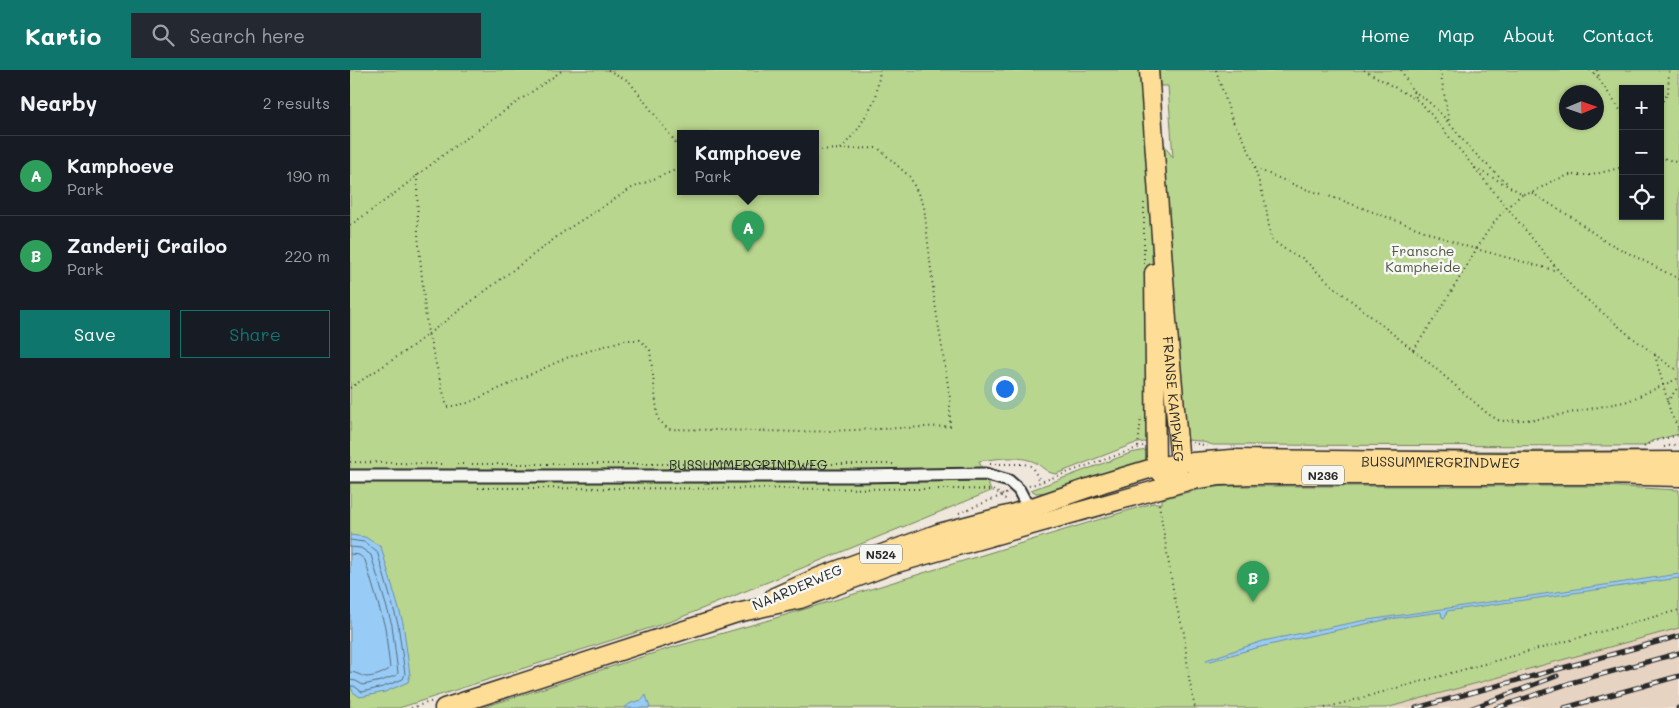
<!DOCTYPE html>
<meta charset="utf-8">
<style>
body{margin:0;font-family:Mali,sans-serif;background:#242831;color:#f1f3f6}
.controls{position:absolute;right:15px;top:15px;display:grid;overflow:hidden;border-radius:0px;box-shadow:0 1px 4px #0004}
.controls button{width:45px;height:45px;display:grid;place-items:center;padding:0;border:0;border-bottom:1px solid #363941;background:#171b24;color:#f1f3f6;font:25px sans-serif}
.compass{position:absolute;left:1209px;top:15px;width:45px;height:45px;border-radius:50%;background:#171b24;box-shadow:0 1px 4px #0004;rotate:88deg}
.you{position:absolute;left:654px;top:318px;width:18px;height:18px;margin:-12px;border:4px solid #fff;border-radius:50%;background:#1a73e8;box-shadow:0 0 0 8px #1a73e833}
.badge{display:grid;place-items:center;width:32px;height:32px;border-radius:50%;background:#0f766e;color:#fff;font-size:16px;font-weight:700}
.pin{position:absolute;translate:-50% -41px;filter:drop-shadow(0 1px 2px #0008)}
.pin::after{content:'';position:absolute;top:26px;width:18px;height:15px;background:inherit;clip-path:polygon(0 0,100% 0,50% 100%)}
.popup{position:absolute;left:327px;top:60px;width:142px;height:65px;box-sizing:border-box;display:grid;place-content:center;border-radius:0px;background:#171b24;filter:drop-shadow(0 1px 4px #0005);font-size:16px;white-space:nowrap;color:#9ea1a6}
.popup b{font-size:19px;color:#f1f3f6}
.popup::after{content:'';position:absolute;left:50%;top:100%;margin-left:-10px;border:10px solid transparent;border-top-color:#171b24}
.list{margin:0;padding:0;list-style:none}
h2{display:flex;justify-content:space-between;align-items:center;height:65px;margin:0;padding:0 20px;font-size:21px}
h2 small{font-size:16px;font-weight:400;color:#9ea1a6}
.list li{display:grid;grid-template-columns:32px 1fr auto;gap:15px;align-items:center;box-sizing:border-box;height:80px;padding:0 20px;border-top:1px solid #363941}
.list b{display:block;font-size:19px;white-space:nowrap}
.list p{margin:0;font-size:16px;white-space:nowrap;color:#9ea1a6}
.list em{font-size:16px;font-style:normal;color:#9ea1a6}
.actions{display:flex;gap:10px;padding:15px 20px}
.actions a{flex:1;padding:11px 0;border:1px solid #0f766e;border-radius:0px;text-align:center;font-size:18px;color:#0f766e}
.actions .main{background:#0f766e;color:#fff}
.icon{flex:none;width:28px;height:28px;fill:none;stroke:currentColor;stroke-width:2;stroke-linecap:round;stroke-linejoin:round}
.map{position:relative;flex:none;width:1329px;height:638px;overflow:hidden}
header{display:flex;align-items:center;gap:30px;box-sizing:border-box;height:70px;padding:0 25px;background:#0f766e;color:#fff}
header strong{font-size:24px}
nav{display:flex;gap:28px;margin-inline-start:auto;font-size:18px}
.search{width:350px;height:45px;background:#242831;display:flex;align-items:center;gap:12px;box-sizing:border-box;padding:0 18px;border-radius:0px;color:#9ea1a6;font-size:19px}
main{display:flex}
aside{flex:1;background:#171b24}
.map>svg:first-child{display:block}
.built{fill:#e7d3c2}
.green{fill:#b9d68f;stroke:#72805d;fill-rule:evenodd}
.water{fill:#98ccf6;stroke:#6c8ca5}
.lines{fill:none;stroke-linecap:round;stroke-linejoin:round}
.shore{stroke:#576b7c;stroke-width:1}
.street-casing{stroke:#2b2b2b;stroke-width:15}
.primary-casing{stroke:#2b2b2b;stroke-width:21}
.path{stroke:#2b2b2b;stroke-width:2;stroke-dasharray:1 4;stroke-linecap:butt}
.street{stroke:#f6f6f2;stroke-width:11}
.primary{stroke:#fedd96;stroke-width:18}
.rail-casing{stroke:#2b2b2b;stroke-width:5}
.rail{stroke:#f6f6f2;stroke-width:3;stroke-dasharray:9;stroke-linecap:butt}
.labels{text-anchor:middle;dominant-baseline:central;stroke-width:5;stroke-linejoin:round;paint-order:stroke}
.shield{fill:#f6f6f2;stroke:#686867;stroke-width:1}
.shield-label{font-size:12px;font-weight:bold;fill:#2b2b2b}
.park-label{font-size:14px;fill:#4e5644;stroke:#f6f6f2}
.street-label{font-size:14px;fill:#2b2b2b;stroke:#f6f6f2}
</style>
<header>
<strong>Kartio</strong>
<div class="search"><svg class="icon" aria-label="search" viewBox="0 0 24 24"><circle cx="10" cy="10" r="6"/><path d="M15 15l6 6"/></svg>Search here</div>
<nav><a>Home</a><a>Map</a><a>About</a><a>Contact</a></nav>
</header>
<main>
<aside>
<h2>Nearby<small>2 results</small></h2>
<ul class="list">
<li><span class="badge" style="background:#2e9e5b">A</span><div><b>Kamphoeve</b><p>Park</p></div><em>190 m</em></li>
<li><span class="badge" style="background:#2e9e5b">B</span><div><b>Zanderij Crailoo</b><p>Park</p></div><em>220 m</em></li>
</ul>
<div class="actions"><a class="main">Save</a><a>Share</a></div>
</aside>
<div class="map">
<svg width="1329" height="638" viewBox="0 0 1329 638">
<rect width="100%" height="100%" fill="#efe6dc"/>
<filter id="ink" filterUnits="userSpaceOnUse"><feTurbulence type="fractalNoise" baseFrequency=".02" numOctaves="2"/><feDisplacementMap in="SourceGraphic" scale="10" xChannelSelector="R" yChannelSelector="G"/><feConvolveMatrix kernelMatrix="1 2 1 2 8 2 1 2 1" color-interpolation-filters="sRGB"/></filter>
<g filter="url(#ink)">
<polygon class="built" points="1329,558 1329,638 1036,638"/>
<g class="green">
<path d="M 0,0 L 792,0 L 802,126 L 802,374 L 794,372 L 783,374 L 706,404 C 695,403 691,394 682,391 C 665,385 647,389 629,391 L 641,421 L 322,551 L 49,638 L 0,638 ZM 330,63 L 466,63 L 466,121 L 330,121 Z"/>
<path d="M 809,0 L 1329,0 L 1329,358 L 1327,359 L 1329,364 L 1302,371 L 1294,376 L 863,375 L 850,371 L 837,370 L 832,348 L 824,248 L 814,74 L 823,88 L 818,16 L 810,16 ZM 1273,19 L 1310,19 L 1310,146 L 1273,146 ZM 1216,22 L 1246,22 L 1246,52 L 1216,52 Z"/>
<polygon points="801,379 800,386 794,394 702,422 686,423 681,420 781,383"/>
<polygon points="960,381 1295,381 1302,386"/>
<path d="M 878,416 L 1253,416 L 1329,420 L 1329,558 L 1036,638 L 131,638 L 317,579 L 419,550 L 803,433 L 812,433 L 812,429 C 834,423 856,417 878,416 Z"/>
</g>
<g class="water">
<polygon points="0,465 15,467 31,477 53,553 60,605 58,612 35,622 10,627 3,622 0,614"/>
<polygon points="1329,504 1329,508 1097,541 1095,548 1092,547 1091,542 1039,549 945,569 902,579 857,592 856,590 913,571 1011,551"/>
<polygon points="296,625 300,638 274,638 281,633 292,630"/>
</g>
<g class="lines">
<g class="shore">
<polyline points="0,470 14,472 27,481 48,554 55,604 53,609 33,617 12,622 4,616 0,616"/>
<polyline points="0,477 11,478 21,485 42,555 48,603 47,605 31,611 13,615 6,611 0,610"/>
<path d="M 0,484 L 9,485 L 15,490 L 35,557 L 40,598 C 35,603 24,607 16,607 C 11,606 6,602 0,602"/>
</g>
<g class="street-casing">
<polyline id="street" points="0,406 509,406 635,404 659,411 669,420 681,443"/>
</g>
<g class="primary-casing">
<g id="primary">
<path id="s2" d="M 799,0 L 817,250 L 830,393 L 827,403"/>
<polyline points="804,203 806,397 812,404"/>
<path id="s3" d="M 424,527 L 469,507 L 589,463 L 662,444 L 753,413 L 806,397 L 830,393 L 882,389 L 1156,392 L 1329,391"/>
<polyline points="94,638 387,543 450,529 540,495 841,410 869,406 905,405 1256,405 1329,407"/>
</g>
</g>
<g class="path">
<polyline points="258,0 279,11 330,78"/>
<polyline points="866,0 882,50 892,66 901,85 915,132 921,169 940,183 952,188 984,217 1077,291 1138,344 1148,350 1154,351 1190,349 1278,331 1329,308"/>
<polyline points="1014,0 1067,30 1073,35 1222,217 1279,265 1323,298 1329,300"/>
<polyline points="1051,0 1067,29"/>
<polyline points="1090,0 1099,52"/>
<polyline points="1240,0 1249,9"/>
<polyline points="1247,0 1250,11 1273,44"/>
<path d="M 1063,21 C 1085,33 1101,56 1117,75 C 1130,89 1145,102 1159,115"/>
<polyline points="1310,35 1318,23 1319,0"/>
<polyline points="466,80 491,79 508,59 526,28 530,0"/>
<polyline points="1310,87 1329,93"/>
<polyline points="905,98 952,118 988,129 1115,176 1207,201"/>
<polyline points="1125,98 1173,124 1182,123 1202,111 1220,105 1242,105 1273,97"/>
<polyline points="67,105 68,164 75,241 78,263 97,337 118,333 216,288 274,270 290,270 300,280 308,349 318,359 455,362 600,356 600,328 584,227 574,136 560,107 528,78 491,79"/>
<polyline points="1182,123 1223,148 1253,170 1329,209"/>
<path d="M 0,155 C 36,132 67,105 101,79 C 138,52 176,26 213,0"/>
<polyline points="794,194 794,132"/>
<path d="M 1063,280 C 1081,255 1097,229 1113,202 C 1130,173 1145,144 1173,124"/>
<polyline points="1305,285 1321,344 1329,359"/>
<polyline points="0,318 53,283 216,160 282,118 330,98"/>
<polyline points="1317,332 1329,316"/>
<polyline points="842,373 860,376"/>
<polyline points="788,377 791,347"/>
<polyline points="1294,377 1301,372 1329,365"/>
<polyline points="1314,377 1329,374"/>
<polyline points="0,392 95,394"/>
<path id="s1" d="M 107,394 L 543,394"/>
<polyline points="640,394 674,394 681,396 691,412"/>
<polyline points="679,416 793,376"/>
<polyline points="128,418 614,419 642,420 653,425 656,431"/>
<polyline points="809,434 825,531 834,563 839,609 845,638"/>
<polyline points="609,443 658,423"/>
<polyline points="61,638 83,631"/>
<polyline points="975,638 1329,540"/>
</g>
<use href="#street" class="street"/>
<use href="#primary" class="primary"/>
<g class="rail-casing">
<g id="rail">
<polyline points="1066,638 1329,566"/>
<polyline points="1122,638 1207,606"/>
<polyline points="1146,638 1220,613 1329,583"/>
<polyline points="1214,638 1329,606"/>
<polyline points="1328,638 1329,638"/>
</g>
</g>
<use href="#rail" class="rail"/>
</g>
</g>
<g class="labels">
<g class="shield">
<rect x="952" y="395.5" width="42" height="19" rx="4"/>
<rect x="510" y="474.5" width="42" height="19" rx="4"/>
</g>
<g class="shield-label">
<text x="973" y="405">N236</text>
<text x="531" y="484">N524</text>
</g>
<g class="park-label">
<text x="1073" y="180">Fransche<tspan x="1073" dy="16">Kampheide</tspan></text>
</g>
<g class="street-label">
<text stroke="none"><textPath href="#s2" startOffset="330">FRANSE KAMPWEG</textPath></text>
<text stroke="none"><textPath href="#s3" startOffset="689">BUSSUMMERGRINDWEG</textPath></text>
<text stroke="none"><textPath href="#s1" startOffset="291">BUSSUMMERGRINDWEG</textPath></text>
<text transform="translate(447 517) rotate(-23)">NAARDERWEG</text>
</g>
</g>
</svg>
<div class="controls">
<button>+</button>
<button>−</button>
<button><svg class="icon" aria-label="locate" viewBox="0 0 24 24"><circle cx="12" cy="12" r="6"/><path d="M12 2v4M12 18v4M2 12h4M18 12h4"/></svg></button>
</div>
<svg class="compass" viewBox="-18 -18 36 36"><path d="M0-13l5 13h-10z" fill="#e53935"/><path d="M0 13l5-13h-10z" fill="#9ea1a6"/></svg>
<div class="you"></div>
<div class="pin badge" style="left:398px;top:182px;background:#2e9e5b">A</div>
<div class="popup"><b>Kamphoeve</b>Park</div>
<div class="pin badge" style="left:903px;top:532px;background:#2e9e5b">B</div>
</div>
</main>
